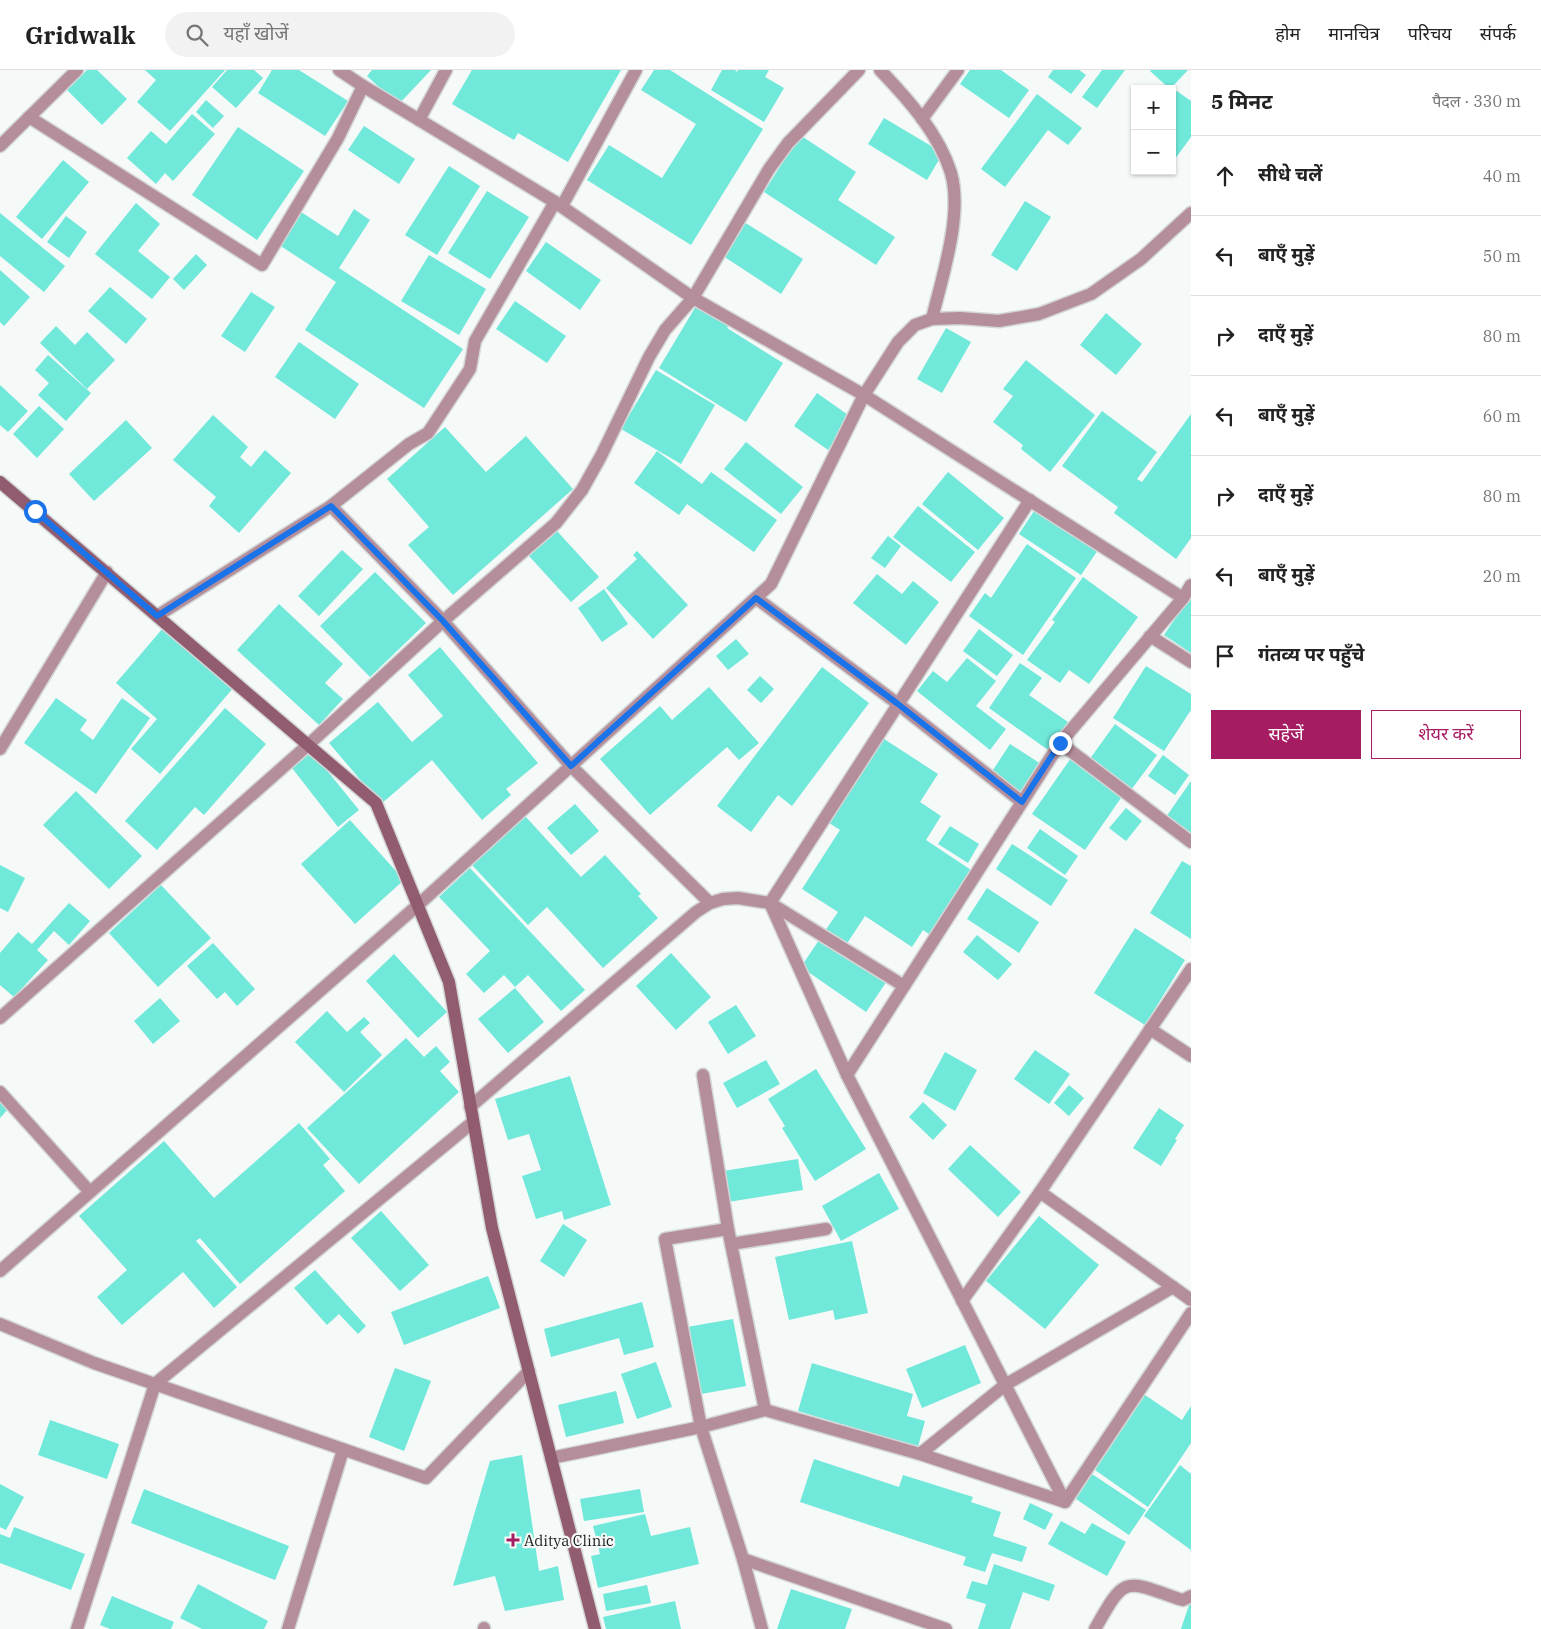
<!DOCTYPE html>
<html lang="hi">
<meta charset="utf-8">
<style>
body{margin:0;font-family:"IBM Plex Serif","Noto Sans Devanagari",serif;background:#f2f2f2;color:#222}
.controls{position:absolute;right:15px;top:15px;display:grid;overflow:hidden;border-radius:0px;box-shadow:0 1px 4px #0004}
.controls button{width:45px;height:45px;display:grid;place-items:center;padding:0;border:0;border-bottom:1px solid #e0e0e0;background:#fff;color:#222;font:25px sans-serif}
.stop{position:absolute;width:15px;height:15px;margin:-11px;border:4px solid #1a73e8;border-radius:50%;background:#fff}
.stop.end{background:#1a73e8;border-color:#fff;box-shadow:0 1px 5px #0008}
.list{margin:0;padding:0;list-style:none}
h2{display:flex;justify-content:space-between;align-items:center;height:65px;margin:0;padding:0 20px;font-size:21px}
h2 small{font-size:16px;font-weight:400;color:#767676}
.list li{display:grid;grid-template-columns:32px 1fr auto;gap:15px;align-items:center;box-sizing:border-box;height:80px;padding:0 20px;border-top:1px solid #e0e0e0}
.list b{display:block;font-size:19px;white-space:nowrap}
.list em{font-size:16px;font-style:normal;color:#767676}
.actions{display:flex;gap:10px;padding:15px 20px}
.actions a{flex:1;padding:11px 0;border:1px solid #a61c62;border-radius:0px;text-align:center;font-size:18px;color:#a61c62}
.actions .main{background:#a61c62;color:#fff}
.icon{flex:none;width:28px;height:28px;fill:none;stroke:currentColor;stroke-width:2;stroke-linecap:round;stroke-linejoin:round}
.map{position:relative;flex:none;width:1191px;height:1559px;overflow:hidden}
header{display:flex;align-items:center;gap:30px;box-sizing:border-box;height:70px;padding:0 25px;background:#fff;border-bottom:1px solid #e0e0e0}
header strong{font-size:24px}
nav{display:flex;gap:28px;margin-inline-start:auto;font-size:18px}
.search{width:350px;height:45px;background:#f2f2f2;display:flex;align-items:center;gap:12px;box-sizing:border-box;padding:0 18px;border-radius:28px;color:#767676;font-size:19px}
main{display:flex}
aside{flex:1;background:#fff}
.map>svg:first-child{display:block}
.building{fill:#70e8da}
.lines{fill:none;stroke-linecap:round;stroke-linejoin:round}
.street-casing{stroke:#d3d6d5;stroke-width:15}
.secondary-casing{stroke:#d3d6d5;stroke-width:15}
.street{stroke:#b58e9b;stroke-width:12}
.secondary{stroke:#925c70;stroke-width:12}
.route{stroke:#1a73e8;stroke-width:6}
.poi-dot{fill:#a61c62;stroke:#f5f9f8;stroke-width:2}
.labels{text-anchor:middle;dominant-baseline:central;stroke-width:4.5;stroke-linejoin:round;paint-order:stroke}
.poi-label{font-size:15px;fill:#1e1f1f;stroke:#f5f9f8;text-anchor:start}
</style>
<header>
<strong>Gridwalk</strong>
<div class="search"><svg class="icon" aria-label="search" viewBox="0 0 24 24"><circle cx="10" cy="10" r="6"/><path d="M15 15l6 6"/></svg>यहाँ खोजें</div>
<nav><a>होम</a><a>मानचित्र</a><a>परिचय</a><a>संपर्क</a></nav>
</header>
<main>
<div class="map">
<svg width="1191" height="1559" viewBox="0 0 1191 1559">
<rect width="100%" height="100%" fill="#f5f9f8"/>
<g class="building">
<polygon points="87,0 97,0 127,29 102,55 67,20"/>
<polygon points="145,0 225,0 170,61 137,32 156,10"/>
<polygon points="227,0 254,0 263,8 236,38 212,17"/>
<polygon points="272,0 299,0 348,31 325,66 258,23"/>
<polygon points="372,0 431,0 398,35 367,6"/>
<polygon points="472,0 621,0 568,92 518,63 514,70 452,34"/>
<polygon points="654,0 670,0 763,59 691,175 587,110 609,75 662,108 696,54 641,20"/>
<polygon points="722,0 735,0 737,2 738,0 769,0 765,7 784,18 764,52 711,20"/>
<polygon points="970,0 1001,0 1029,20 1009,48 960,14"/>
<polygon points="1053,0 1079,0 1086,5 1071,24 1048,7"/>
<polygon points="1102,0 1125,0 1097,38 1082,27"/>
<polygon points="1151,0 1188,0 1170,19 1150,1"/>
<polygon points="1177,21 1191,31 1191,67 1172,93 1172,27"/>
<polygon points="1037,24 1082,58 1068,75 1048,60 1005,117 981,99"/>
<polygon points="206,30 224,46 213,58 196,42"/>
<polygon points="192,44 215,64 173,111 165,103 156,114 127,88 151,61 166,74"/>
<polygon points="884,48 943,83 927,110 868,74"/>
<polygon points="364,56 415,89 399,114 348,80"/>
<polygon points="238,57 304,101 257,170 192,125"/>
<polygon points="800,65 856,102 838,130 895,167 876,195 764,122"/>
<polygon points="63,90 89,112 42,169 16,147"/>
<polygon points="449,96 480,116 437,185 405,165"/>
<polygon points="487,121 529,147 490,209 448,183"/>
<polygon points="1025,131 1051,147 1017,201 991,185"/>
<polygon points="136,133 160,154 138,181 170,207 152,229 95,184"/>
<polygon points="354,139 370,150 339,198 463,279 424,338 305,260 336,212 276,173 298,140 338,166"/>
<polygon points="0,143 65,196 44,222 0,186"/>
<polygon points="66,146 87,162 69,188 47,172"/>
<polygon points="744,152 803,189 781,224 723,186"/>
<polygon points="546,172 601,210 580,240 526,201"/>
<polygon points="196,184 207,195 184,220 173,209"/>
<polygon points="429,185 486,219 459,265 401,231"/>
<polygon points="0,200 30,227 4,256 0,252"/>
<polygon points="110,217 147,249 126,274 88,241"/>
<polygon points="251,222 275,237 245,282 221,266"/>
<polygon points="515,231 566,266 547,293 496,259"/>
<polygon points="696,236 728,256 727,258 783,293 746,352 659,298"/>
<polygon points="1106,243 1142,274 1116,305 1080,275"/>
<polygon points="56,256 75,275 87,262 115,290 87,319 40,273"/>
<polygon points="946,258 971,272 942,323 917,309"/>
<polygon points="299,272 359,314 335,349 275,307"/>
<polygon points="48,285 91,323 66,351 38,325 49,313 35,300"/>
<polygon points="1026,290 1095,345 1050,402 1021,379 1023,375 993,352 1013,326 1003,319"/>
<polygon points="656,300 715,335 681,394 621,359"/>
<polygon points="0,315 28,341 8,362 0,355"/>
<polygon points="817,323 851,347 828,380 794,356"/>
<polygon points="39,336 64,359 37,388 13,364"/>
<polygon points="1102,341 1157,382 1137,409 1142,412 1191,344 1191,468 1176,489 1114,443 1118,437 1062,396"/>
<polygon points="213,345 248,377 240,387 251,397 265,380 291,403 239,463 209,436 216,427 173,390"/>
<polygon points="126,350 152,378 94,431 69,404"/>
<polygon points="445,357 486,402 526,366 573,419 453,525 408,475 429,457 387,409"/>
<polygon points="746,372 803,417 781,444 724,399"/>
<polygon points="657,381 702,414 711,402 777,450 754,482 687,434 679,445 634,413"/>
<polygon points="948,402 1004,448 978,480 922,434"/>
<polygon points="918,436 975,482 951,512 893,467"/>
<polygon points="1036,438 1098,480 1081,505 1019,464"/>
<polygon points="557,461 599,507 571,532 529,486"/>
<polygon points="888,466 901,476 885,498 871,488"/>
<polygon points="1027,474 1076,508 1023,585 969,546 985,523 991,528"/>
<polygon points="342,480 363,499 319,546 298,526"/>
<polygon points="637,481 688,535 653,569 606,518 637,489 633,485"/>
<polygon points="375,502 426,553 370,607 320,556"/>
<polygon points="877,504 902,524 913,511 939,532 906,575 853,533"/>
<polygon points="1083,507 1138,547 1089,614 1069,600 1060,613 1027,590 1055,552 1052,550"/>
<polygon points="604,519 628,554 602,572 578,538"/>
<polygon points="1191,525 1191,583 1164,565"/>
<polygon points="279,534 343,594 325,613 343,629 319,655 237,580"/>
<polygon points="164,557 234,617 160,704 131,679 157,649 116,613"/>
<polygon points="979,559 1013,585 997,606 963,581"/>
<polygon points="736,569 749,584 728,600 716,586"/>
<polygon points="440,577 538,693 506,719 511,725 482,750 432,690 381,734 329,673 378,632 412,672 443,646 408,605"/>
<polygon points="967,588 996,611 976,636 1006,659 990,680 917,621 933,601 947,612"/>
<polygon points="1020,593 1042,608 1029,625 1068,652 1048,680 989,638"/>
<polygon points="1146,596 1191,624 1191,640 1164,681 1113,648"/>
<polygon points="822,597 869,633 792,736 778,725 751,762 717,736"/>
<polygon points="760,606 774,619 761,633 747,620"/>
<polygon points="709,617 759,673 739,690 727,677 650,745 600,689 660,636 672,650"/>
<polygon points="56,628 87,650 80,660 93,670 122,628 150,648 96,724 24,673"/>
<polygon points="225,638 266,674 204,745 195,737 157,780 125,751"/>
<polygon points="1115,654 1157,685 1131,720 1089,690"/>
<polygon points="881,667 938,704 920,732 941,746 926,770 971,800 929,864 923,860 912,877 865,846 846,875 825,861 838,842 802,819 840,760 826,751"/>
<polygon points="1010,674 1041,694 1022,723 991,703"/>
<polygon points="312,682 359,740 338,757 292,698"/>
<polygon points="1163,685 1189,705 1175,725 1148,706"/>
<polygon points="1071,688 1123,725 1085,780 1032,744"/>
<polygon points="1191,711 1191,764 1166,747"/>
<polygon points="76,721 142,786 109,819 43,755"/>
<polygon points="575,734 599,761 571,785 547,758"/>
<polygon points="1126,738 1142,751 1126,771 1109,758"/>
<polygon points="525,746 581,807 605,785 641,824 638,826 658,848 603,898 547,837 528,855 472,795"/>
<polygon points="350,750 404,810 355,854 301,794"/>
<polygon points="950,756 979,774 968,793 938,774"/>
<polygon points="1040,759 1078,786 1065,805 1027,778"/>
<polygon points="1012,774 1068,810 1051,836 996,799"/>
<polygon points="1182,791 1191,796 1191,869 1150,843"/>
<polygon points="0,795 25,808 8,842 0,838"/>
<polygon points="470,798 585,920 561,941 528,905 515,917 504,905 484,923 466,904 490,881 439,827"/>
<polygon points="161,815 211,868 158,917 109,863"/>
<polygon points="987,818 1039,852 1019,883 967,849"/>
<polygon points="69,833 90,851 69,875 54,861 37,880 48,890 14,927 0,915 0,883 18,862 32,874"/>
<polygon points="1135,858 1185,890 1145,955 1094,923"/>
<polygon points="977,865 1012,894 998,910 963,882"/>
<polygon points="821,867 887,911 866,942 801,897"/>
<polygon points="213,873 255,919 237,936 225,922 217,929 187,896"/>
<polygon points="671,883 711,927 676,960 636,916"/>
<polygon points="394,884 447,942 418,968 366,911"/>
<polygon points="515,918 544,952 508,983 478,949"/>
<polygon points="160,928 180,951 153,974 134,951"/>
<polygon points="736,935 756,966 728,984 708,952"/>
<polygon points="327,941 347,962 364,947 370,953 360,962 382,985 344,1022 295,972"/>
<polygon points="406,968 424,987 436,976 450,992 440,1001 459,1022 359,1114 307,1058"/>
<polygon points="1035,980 1070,1004 1049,1034 1014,1009"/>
<polygon points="945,982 977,1000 955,1041 923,1023"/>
<polygon points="766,990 780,1014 737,1038 723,1013"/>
<polygon points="816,999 866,1079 815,1111 782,1058 785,1056 768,1029"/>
<polygon points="570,1006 611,1135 564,1150 562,1141 536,1149 522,1106 541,1100 529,1064 508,1070 495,1029"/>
<polygon points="1069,1015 1084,1028 1069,1046 1054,1033"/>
<polygon points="0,1031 8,1039 0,1048"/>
<polygon points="923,1032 947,1055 933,1070 909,1047"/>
<polygon points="1159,1038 1184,1055 1175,1069 1177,1070 1161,1096 1133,1078"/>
<polygon points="299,1053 330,1089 323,1095 345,1121 240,1214 200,1168 196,1171 237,1217 214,1238 183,1202 122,1255 97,1227 127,1200 79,1146 164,1071 214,1128"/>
<polygon points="970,1075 1021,1122 998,1147 948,1099"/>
<polygon points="798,1089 803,1120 728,1132 723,1101"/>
<polygon points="879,1103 899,1139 841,1171 822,1136"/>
<polygon points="381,1141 429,1195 400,1221 351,1168"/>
<polygon points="1039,1146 1099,1195 1045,1259 986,1211"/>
<polygon points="563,1154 587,1170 564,1207 540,1191"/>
<polygon points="852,1171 868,1243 835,1250 833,1240 789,1250 775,1187"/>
<polygon points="315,1200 366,1256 358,1264 339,1244 327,1255 294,1218"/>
<polygon points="488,1206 500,1238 404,1275 391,1242"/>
<polygon points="642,1232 654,1277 624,1285 619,1268 551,1287 544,1259"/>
<polygon points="733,1249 746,1316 701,1324 687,1257"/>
<polygon points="965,1275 981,1313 922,1338 906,1299"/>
<polygon points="656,1292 672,1337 637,1349 621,1304"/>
<polygon points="812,1293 913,1324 907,1346 925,1351 918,1377 798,1341"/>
<polygon points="395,1298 431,1311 404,1381 369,1367"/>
<polygon points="616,1321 624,1353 566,1367 558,1335"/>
<polygon points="1145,1325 1182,1350 1191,1336 1191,1373 1148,1437 1095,1400"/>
<polygon points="50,1350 119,1374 107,1409 38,1385"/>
<polygon points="522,1385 539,1501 558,1496 564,1530 505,1541 495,1506 453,1516 490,1391"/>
<polygon points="814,1389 899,1417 903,1405 973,1427 971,1432 1001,1442 993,1466 1027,1477 1022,1492 992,1483 985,1502 963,1495 966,1487 800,1432"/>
<polygon points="1180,1395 1191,1404 1191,1480 1144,1446"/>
<polygon points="1092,1404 1146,1440 1129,1465 1076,1429"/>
<polygon points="0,1414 24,1427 6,1460 0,1457"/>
<polygon points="144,1419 289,1476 275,1510 131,1453"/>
<polygon points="640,1419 644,1442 584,1451 580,1429"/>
<polygon points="1030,1433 1053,1444 1045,1460 1023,1449"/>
<polygon points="645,1444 651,1466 690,1457 699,1494 598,1518 591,1486 600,1484 593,1456"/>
<polygon points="1061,1451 1085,1464 1092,1453 1126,1472 1107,1506 1048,1474"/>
<polygon points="14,1457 85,1484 71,1520 0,1493 0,1464 10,1468"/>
<polygon points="994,1494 1055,1515 1049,1531 1023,1522 1010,1559 978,1559 986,1534 966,1528 972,1511 987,1515"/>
<polygon points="198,1514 268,1551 264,1559 202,1559 180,1548"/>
<polygon points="647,1515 651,1533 606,1541 603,1524"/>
<polygon points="791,1519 852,1539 845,1559 777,1559"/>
<polygon points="112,1526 174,1552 171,1559 110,1559 100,1555"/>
<polygon points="1191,1529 1191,1559 1181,1559"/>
<polygon points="675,1531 681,1559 606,1559 603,1547"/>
</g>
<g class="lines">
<g class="street-casing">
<g id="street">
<polyline points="339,0 363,16 555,132 693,228 864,325 1183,528 1191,515"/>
<path d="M 880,0 C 908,29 939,64 951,103 C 963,145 942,207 932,249"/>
<polyline points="29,47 262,195 338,68 363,16"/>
<polyline points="922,49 958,0"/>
<polyline points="419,50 446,0"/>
<polyline points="0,76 77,0"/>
<polyline points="555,132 475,271 470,299 428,363 409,374 331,436 443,551 571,696 710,833"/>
<polyline points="562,136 636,0"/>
<polyline points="756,528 898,634 1022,732"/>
<polyline points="157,546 331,436"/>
<polyline points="1150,566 1191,592"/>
<polyline points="1060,673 1191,772"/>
<polyline points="0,679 107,502"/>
<polyline points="0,948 308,675 443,551 556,453 582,420 601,386 649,287 665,260 693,228 769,99 788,73 859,0"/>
<polyline points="1150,959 1191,986"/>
<polyline points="703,1005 728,1159 765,1340"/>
<polyline points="847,1005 770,833 1030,430"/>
<polyline points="0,1022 90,1122"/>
<polyline points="470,1037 696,842 710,833 723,829 738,828 770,833 904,916"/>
<polyline points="1040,1122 1191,1230"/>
<polyline points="728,1159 665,1169 701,1357 743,1489"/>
<polyline points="731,1174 826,1159"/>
<polyline points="0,1201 418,835 771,514 864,325 898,272 915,255 932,249 960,248 999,251 1039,244 1091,224 1141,189 1191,143"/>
<polyline points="962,1231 1040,1122 1191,899"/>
<polyline points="0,1254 94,1293 426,1408 529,1301"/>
<polyline points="920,1384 1005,1315 1173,1217"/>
<polyline points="551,1388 701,1357 765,1340 920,1384 1065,1432 847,1005 1060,673 1183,528"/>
<polyline points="1065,1432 1191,1243"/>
<polyline points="77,1559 155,1314 473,1052"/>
<polyline points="288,1559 343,1380"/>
<polyline points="484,1559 484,1558"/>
<polyline points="762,1559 743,1489 946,1559"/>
<path d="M 1095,1559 C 1125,1506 1123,1509 1179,1529 L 1183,1530 L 1191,1526"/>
</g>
</g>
<g class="secondary-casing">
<polyline id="secondary" points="0,412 376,733 449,912 492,1158 595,1559"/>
</g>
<use href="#street" class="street"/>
<use href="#secondary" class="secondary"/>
</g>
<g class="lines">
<polyline class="route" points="35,441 157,546 331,436 443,551 571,696 756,528 898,634 1022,732 1060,673"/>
</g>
<path class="poi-dot" d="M510.5 1462.5h5v5h5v5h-5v5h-5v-5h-5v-5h5z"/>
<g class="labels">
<g class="poi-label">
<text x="524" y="1470">Aditya Clinic</text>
</g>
</g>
</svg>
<div class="controls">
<button>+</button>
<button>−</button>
</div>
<div class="stop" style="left:35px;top:441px"></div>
<div class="stop end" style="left:1060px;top:673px"></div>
</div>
<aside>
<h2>5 मिनट<small>पैदल · 330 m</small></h2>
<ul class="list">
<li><svg class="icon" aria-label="ahead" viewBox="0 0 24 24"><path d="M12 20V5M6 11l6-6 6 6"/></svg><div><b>सीधे चलें</b></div><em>40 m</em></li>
<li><svg class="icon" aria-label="left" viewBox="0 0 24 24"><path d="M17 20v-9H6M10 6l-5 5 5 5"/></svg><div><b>बाएँ मुड़ें</b></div><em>50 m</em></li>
<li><svg class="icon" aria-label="right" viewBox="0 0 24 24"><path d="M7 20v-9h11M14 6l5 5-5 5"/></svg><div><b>दाएँ मुड़ें</b></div><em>80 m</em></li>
<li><svg class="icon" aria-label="left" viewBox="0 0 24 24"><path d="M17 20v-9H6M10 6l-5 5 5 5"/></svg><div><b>बाएँ मुड़ें</b></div><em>60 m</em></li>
<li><svg class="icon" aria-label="right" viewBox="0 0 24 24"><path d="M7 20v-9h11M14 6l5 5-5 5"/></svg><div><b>दाएँ मुड़ें</b></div><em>80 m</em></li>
<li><svg class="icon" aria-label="left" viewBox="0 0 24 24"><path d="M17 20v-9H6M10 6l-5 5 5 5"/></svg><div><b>बाएँ मुड़ें</b></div><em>20 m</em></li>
<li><svg class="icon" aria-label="arrive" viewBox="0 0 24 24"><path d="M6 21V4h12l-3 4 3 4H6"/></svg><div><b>गंतव्य पर पहुँचे</b></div></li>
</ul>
<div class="actions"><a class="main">सहेजें</a><a>शेयर करें</a></div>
</aside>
</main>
